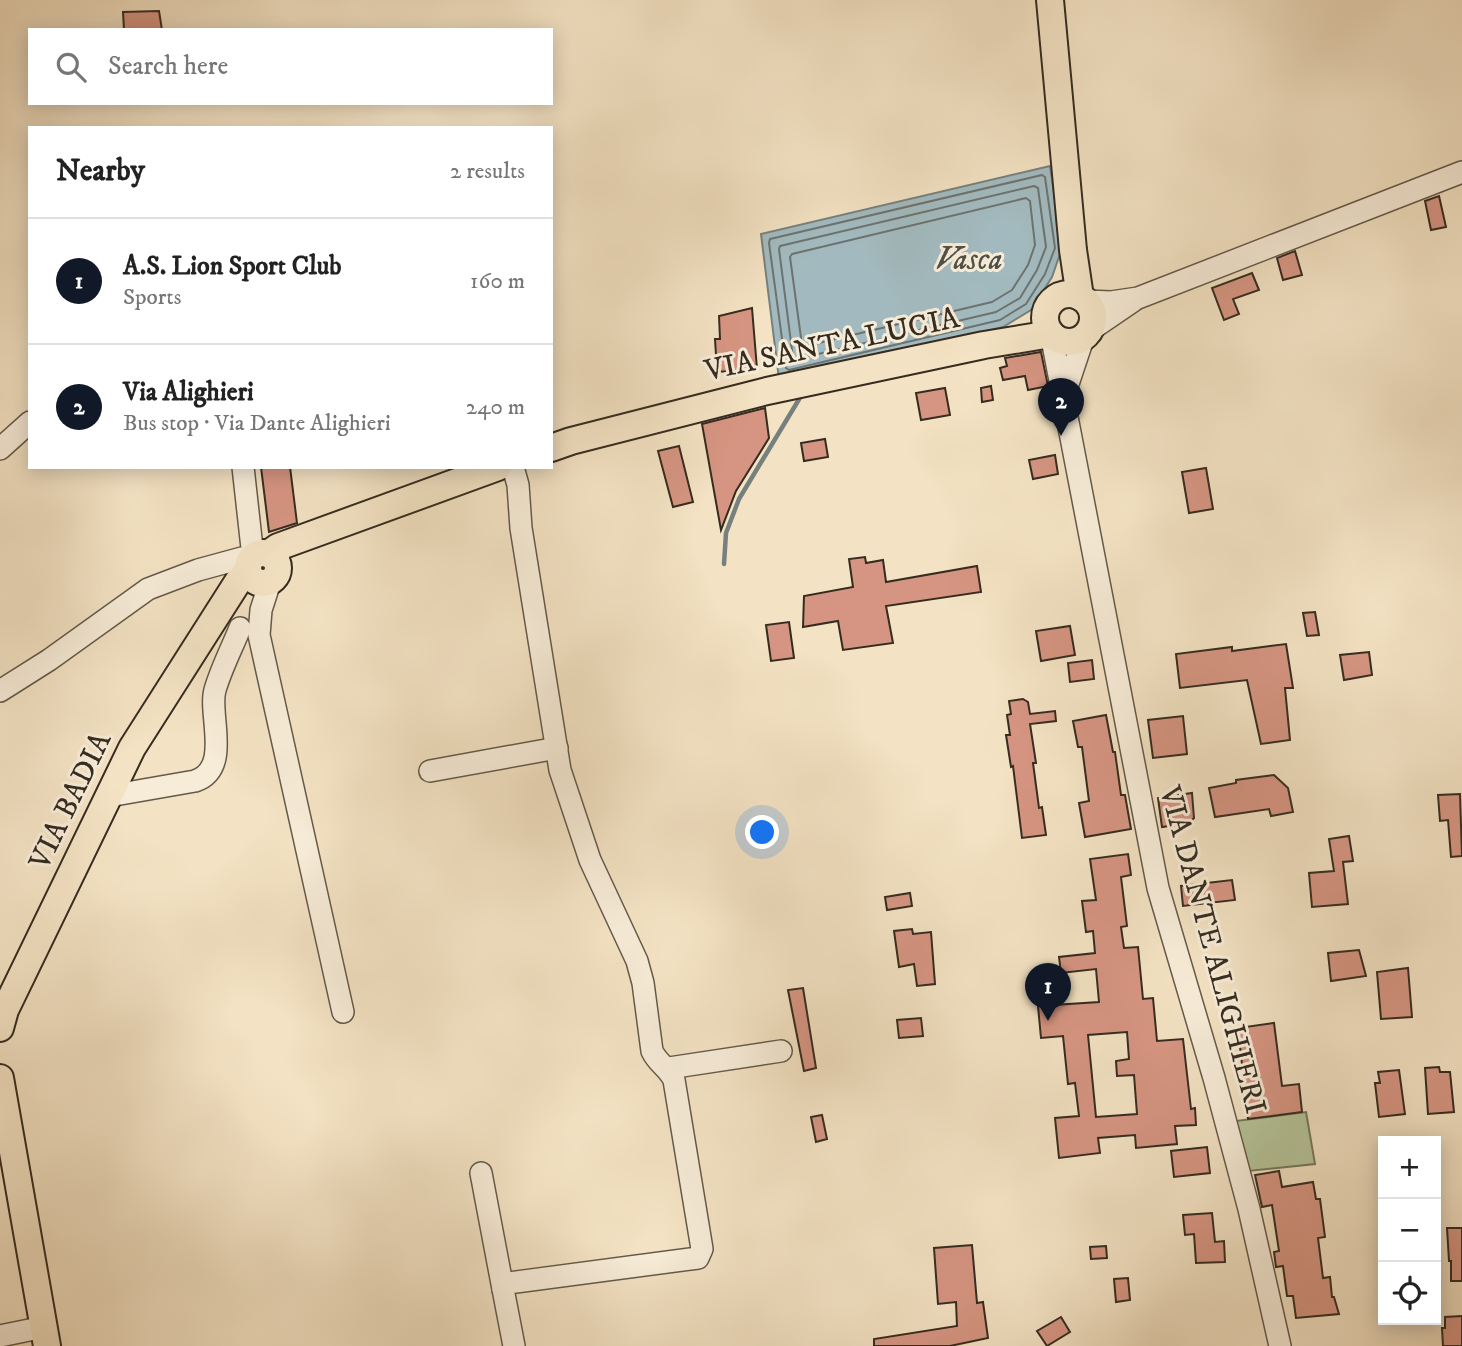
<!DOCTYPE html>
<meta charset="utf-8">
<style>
body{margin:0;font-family:"IM FELL DW Pica",serif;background:#f2f2f2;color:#222}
.controls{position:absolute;right:21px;bottom:21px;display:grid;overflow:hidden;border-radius:0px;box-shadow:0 4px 18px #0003}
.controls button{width:63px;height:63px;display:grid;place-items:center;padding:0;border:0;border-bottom:2px solid #e0e0e0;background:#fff;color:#222;font:35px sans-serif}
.you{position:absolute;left:763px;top:833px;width:24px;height:24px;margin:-18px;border:5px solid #fff;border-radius:50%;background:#1a73e8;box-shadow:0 0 0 10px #1a73e833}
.badge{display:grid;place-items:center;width:46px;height:46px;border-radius:50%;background:#111827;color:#fff;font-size:23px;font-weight:700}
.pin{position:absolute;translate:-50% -58px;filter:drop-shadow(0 2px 4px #0008)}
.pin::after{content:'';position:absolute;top:37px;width:24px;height:21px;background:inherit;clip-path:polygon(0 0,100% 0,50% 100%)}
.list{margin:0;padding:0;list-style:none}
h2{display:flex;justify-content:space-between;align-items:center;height:91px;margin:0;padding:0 28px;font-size:30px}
h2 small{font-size:23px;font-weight:400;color:#767676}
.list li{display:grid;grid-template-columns:46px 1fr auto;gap:21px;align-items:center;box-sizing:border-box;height:126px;padding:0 28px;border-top:2px solid #e0e0e0}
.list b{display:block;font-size:26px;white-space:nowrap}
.list p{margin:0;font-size:23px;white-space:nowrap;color:#767676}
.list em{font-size:23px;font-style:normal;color:#767676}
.icon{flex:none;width:38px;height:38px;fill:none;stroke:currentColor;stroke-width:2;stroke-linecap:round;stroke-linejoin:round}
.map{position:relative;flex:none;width:1462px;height:1346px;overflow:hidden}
.search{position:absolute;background:#fff;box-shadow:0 4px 18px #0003;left:28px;top:28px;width:525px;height:77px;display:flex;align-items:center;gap:18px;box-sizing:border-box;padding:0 24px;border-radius:0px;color:#767676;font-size:26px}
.panel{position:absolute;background:#fff;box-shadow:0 4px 18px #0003;left:28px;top:126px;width:525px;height:343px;border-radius:0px}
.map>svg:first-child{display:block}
.green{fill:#b5c499;stroke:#75785c;stroke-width:2}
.water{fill:#a2babf;stroke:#76817f;stroke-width:2}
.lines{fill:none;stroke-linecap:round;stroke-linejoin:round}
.shore{stroke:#6c7370;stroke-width:2}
.stream{stroke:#76817f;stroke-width:4.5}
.building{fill:#d69582;stroke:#352c20;stroke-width:2;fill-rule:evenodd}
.minor-casing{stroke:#645a49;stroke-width:24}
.major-casing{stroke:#352c20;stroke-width:30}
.minor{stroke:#f7ecd8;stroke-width:21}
.major{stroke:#f3e2c3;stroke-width:26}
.labels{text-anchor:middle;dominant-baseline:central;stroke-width:6;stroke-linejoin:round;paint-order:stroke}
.street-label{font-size:30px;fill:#352c20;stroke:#f7ecd8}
.water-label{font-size:32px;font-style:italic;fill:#505048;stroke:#f7ecd8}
</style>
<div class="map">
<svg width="1462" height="1346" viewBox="0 0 1462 1346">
<rect width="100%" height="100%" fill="#f3e2c3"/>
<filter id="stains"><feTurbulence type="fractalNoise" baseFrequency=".00286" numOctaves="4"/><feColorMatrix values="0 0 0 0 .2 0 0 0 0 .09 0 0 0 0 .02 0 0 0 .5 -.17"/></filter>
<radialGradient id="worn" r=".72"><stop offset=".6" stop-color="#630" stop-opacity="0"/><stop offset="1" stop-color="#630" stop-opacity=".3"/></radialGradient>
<polygon class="green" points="1306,1112 1315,1164 1248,1171 1236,1121"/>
<polygon class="water" points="1050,166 1062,248 1052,277 1031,310 1003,327 779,379 761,234"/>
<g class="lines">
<g class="shore">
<polygon points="1042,175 1045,177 1055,248 1045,274 1026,304 1000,320 789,370 786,368 769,243 770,239"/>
<polygon points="1034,186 1038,188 1046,247 1037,270 1020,298 996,312 797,359 793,358 779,249 780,246"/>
<polygon points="1026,198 1030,201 1035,245 1028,265 1012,290 992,302 806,346 802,345 790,257 792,254"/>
</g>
<polyline class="stream" points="724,564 726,533 739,499 801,396"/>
</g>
<g class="building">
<polygon points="159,11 162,30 124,30 123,12"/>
<polygon points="1439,196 1446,227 1431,230 1425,201"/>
<polygon points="1295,251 1302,275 1283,280 1277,258"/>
<polygon points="1252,273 1259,290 1233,299 1239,314 1224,320 1212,288"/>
<polygon points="752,308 757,369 717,372 715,339 720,339 719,316"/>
<polygon points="1041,352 1048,386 1028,390 1025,376 1003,380 1000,368 1007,366 1005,358"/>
<polygon points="991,386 993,400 982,402 981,388"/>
<polygon points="945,388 950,415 921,420 916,393"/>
<polygon points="765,408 769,438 736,491 721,530 702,424"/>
<polygon points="825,439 828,457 804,461 801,443"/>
<polygon points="679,446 693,502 673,507 658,451"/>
<polygon points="1055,455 1058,474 1033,479 1029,460"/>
<polygon points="261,467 290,467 297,523 269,532"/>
<polygon points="1206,468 1213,509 1189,513 1182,472"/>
<polygon points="865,557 866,563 883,560 886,582 977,566 981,592 886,606 893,643 843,650 838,621 803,627 804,596 853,587 849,559"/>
<polygon points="1315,612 1319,635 1307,636 1303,613"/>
<polygon points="789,622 794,658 771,661 766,625"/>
<polygon points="1070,626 1075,655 1041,661 1036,631"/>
<polygon points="1286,644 1293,688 1285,688 1290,740 1261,744 1247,680 1180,688 1176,654 1232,647 1232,651"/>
<polygon points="1369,652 1372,675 1344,680 1340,655"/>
<polygon points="1092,660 1094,679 1070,682 1068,663"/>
<polygon points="1023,699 1028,702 1030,714 1055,711 1056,721 1030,724 1036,763 1033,763 1039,808 1042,807 1046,835 1022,838 1013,766 1011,767 1006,735 1010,735 1007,715 1011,714 1009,701"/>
<polygon points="1106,715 1113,752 1115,752 1121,795 1125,795 1131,829 1085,837 1079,803 1089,801 1082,747 1078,747 1073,721"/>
<polygon points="1183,716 1187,754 1153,758 1148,720"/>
<polygon points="1274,775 1288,788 1293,812 1271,816 1269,809 1215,817 1209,788 1236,783 1236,780"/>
<polygon points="1192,793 1194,818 1189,823 1162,827 1158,798"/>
<polygon points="1460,794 1462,856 1451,857 1448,820 1440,821 1438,795"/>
<polygon points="1349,836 1353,861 1343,862 1348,904 1312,907 1309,873 1334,871 1329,839"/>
<path d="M 1128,854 L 1131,875 L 1121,877 L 1127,926 L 1121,927 L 1124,948 L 1138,947 L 1143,999 L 1153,998 L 1157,1041 L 1183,1039 L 1191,1109 L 1195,1108 L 1196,1125 L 1175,1126 L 1177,1144 L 1136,1148 L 1135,1135 L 1098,1138 L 1100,1153 L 1059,1158 L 1055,1118 L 1079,1116 L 1075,1083 L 1068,1084 L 1063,1036 L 1041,1038 L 1038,1006 L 1099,1002 L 1096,969 L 1061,973 L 1059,957 L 1095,953 L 1093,931 L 1086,932 L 1082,901 L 1096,900 L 1090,859 ZM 1127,1032 L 1129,1059 L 1116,1061 L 1117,1076 L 1134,1075 L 1137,1114 L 1096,1117 L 1088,1035 Z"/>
<polygon points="1232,880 1235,900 1183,906 1181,886"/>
<polygon points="910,893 912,906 887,910 885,897"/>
<polygon points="912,929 913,934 931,932 935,984 917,986 914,964 899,967 894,931"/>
<polygon points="1359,950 1366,976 1331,981 1328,953"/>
<polygon points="1408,968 1412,1017 1381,1019 1377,972"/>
<polygon points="803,988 816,1068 804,1071 788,990"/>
<polygon points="921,1018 923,1036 899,1038 897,1020"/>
<polygon points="1274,1023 1282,1086 1299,1084 1302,1112 1248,1119 1238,1028"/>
<polygon points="1439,1067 1440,1072 1450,1072 1454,1112 1428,1114 1425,1068"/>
<polygon points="1399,1070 1405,1114 1379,1117 1375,1083 1380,1083 1378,1072"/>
<polygon points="822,1115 827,1139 816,1142 811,1117"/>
<polygon points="1207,1147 1210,1173 1174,1177 1171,1151"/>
<polygon points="1279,1171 1282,1187 1313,1182 1316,1199 1320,1199 1325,1237 1318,1238 1323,1278 1330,1277 1332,1297 1334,1297 1339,1314 1296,1318 1293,1296 1287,1296 1283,1266 1276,1267 1274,1252 1279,1251 1272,1205 1262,1207 1255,1175"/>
<polygon points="1212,1213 1215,1242 1224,1241 1225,1262 1196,1263 1194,1234 1185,1235 1183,1215"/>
<polygon points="1447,1228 1462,1228 1462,1281 1451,1281 1451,1261 1449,1261"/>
<polygon points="972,1245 977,1303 983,1302 988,1338 950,1346 874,1346 874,1339 957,1326 956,1302 938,1304 934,1248"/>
<polygon points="1106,1246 1107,1258 1091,1259 1090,1247"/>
<polygon points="1128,1278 1130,1300 1116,1302 1114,1279"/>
<polygon points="1462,1316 1462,1346 1443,1346 1442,1328 1445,1328 1445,1317"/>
<polygon points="1061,1317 1070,1332 1047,1346 1037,1331"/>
</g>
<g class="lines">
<g class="minor-casing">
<g id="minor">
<polyline points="1086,301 1111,302 1138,298 1462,172"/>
<polyline points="1089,331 1133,301"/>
<polyline points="1051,334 1158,888 1214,1078 1249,1209 1280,1346"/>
<polyline points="1064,396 1084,336"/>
<polyline points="0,449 30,422"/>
<polyline points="243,467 253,557"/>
<path d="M 513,467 L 518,485 L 521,528 L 560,770 L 590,860 L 637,961 L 643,983 L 652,1051 C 658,1064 668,1067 674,1080 L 702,1249 L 698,1258 L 508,1283 L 503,1289 L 514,1346"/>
<polyline points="270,582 261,610 259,635 343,1012"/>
<polyline points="0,691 49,660 148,589 198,570 242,558 250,560"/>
<polyline points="430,771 557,748"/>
<path d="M 109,796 L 195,781 C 232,769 208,714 215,690 C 221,669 232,648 240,628"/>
<polyline points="669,1068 781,1051"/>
<polyline points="481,1173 503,1289"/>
<polyline points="0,1336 44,1327"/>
</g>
</g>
<g class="major-casing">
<g id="major">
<polyline points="1050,0 1073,250 1080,297"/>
<circle cx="1069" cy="318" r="24"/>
<polyline points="551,448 571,441 767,391 984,345 1051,334"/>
<circle cx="263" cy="568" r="15"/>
<polyline points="268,554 278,547 498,467"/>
<polyline points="0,1028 5,1010 132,748 239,580 248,572"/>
<polyline points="0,1078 47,1346"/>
</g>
</g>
<use href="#minor" class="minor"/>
<use href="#major" class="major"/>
</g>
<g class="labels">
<g class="street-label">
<text transform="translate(832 345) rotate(-12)">VIA SANTA LUCIA</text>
<text transform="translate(71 801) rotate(-64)">VIA BADIA</text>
<text transform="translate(1212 950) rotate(75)">VIA DANTE ALIGHIERI</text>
</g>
<g class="water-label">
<text x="969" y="260">Vasca</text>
</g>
</g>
<rect width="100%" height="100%" filter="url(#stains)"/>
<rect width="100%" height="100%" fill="url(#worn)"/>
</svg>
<div class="controls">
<button>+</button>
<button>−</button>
<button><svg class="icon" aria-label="locate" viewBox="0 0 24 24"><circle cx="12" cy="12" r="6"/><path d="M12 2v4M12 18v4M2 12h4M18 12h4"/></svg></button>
</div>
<div class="you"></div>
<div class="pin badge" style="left:1048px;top:1021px">1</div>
<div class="pin badge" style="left:1061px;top:436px">2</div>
<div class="search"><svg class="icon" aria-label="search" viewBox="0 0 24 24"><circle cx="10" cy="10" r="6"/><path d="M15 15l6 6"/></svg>Search here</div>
<section class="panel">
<h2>Nearby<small>2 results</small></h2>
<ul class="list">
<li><span class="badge">1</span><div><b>A.S. Lion Sport Club</b><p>Sports</p></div><em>160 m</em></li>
<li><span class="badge">2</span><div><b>Via Alighieri</b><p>Bus stop · Via Dante Alighieri</p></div><em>240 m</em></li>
</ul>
</section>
</div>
